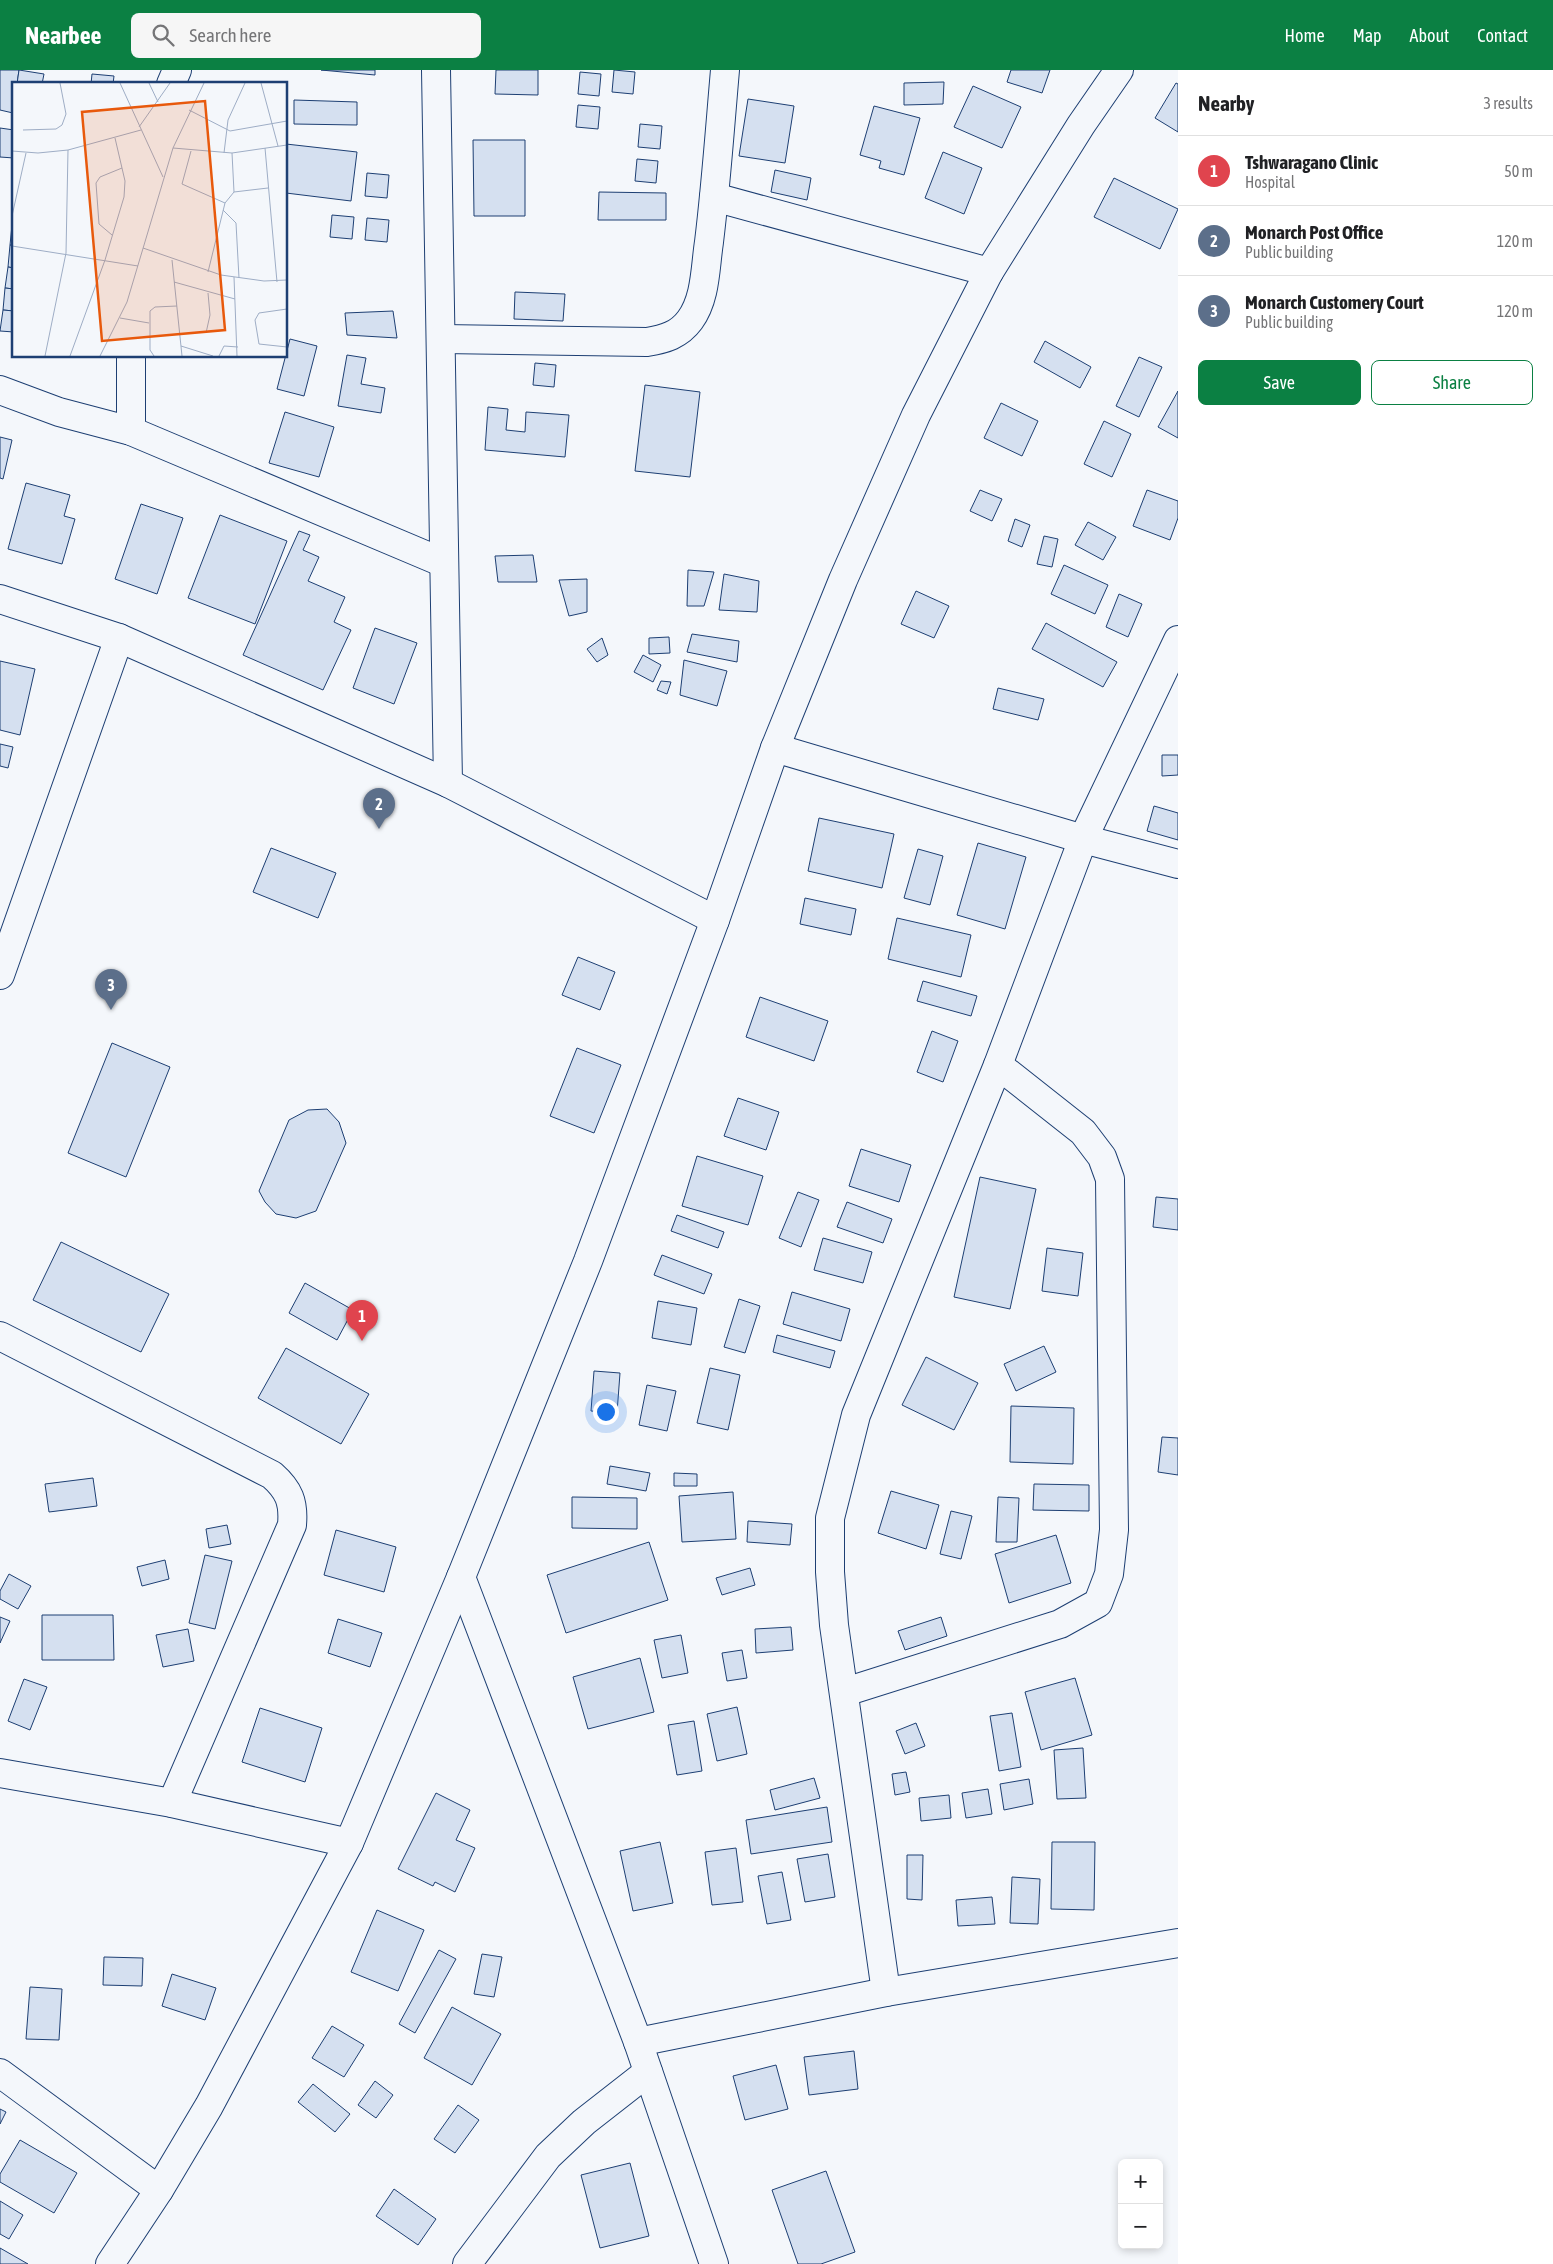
<!DOCTYPE html>
<meta charset="utf-8">
<style>
body{margin:0;font-family:"Asap Condensed",sans-serif;background:#f6f6f6;color:#202124}
.controls{position:absolute;right:15px;bottom:15px;display:grid;overflow:hidden;border-radius:8px;box-shadow:0 2px 8px #0003}
.controls button{width:45px;height:45px;display:grid;place-items:center;padding:0;border:0;border-bottom:1px solid #e0e0e0;background:#fff;color:#202124;font:25px sans-serif}
.you{position:absolute;left:605px;top:1341px;width:18px;height:18px;margin:-12px;border:4px solid #fff;border-radius:50%;background:#1a73e8;box-shadow:0 0 0 8px #1a73e833}
.badge{display:grid;place-items:center;width:32px;height:32px;border-radius:50%;background:#0b8043;color:#fff;font-size:16px;font-weight:700}
.pin{position:absolute;translate:-50% -41px;filter:drop-shadow(0 1px 2px #0008)}
.pin::after{content:'';position:absolute;top:26px;width:18px;height:15px;background:inherit;clip-path:polygon(0 0,100% 0,50% 100%)}
.list{margin:0;padding:0;list-style:none}
h2{display:flex;justify-content:space-between;align-items:center;height:65px;margin:0;padding:0 20px;font-size:21px}
h2 small{font-size:16px;font-weight:400;color:#757577}
.list li{display:grid;grid-template-columns:32px 1fr auto;gap:15px;align-items:center;box-sizing:border-box;height:70px;padding:0 20px;border-top:1px solid #e0e0e0}
.list b{display:block;font-size:19px;white-space:nowrap}
.list p{margin:0;font-size:16px;white-space:nowrap;color:#757577}
.list em{font-size:16px;font-style:normal;color:#757577}
.actions{display:flex;gap:10px;padding:15px 20px}
.actions a{flex:1;padding:11px 0;border:1px solid #0b8043;border-radius:8px;text-align:center;font-size:18px;color:#0b8043}
.actions .main{background:#0b8043;color:#fff}
.icon{flex:none;width:28px;height:28px;fill:none;stroke:currentColor;stroke-width:2;stroke-linecap:round;stroke-linejoin:round}
.map{position:relative;flex:none;width:1178px;height:2194px;overflow:hidden}
header{display:flex;align-items:center;gap:30px;box-sizing:border-box;height:70px;padding:0 25px;background:#0b8043;color:#fff}
header strong{font-size:24px}
nav{display:flex;gap:28px;margin-inline-start:auto;font-size:18px}
.search{width:350px;height:45px;background:#f6f6f6;display:flex;align-items:center;gap:12px;box-sizing:border-box;padding:0 18px;border-radius:8px;color:#757577;font-size:19px}
main{display:flex}
aside{flex:1;background:#fff}
.map>svg:first-child{display:block}
.building{fill:#d5e0f0;stroke:#1d3f73}
.lines{fill:none;stroke-linecap:round;stroke-linejoin:round}
.street-casing{stroke:#1d3f73;stroke-width:30}
.street{stroke:#f4f7fb;stroke-width:28}
.inset-road{fill:none;stroke:#9eadc5;stroke-width:1}
.view{fill:#e8590c;fill-opacity:0.15;stroke:#e8590c;stroke-width:2.5}
.inset-edge{fill:none;stroke:#1d3f73;stroke-width:2.5}
</style>
<header>
<strong>Nearbee</strong>
<div class="search"><svg class="icon" aria-label="search" viewBox="0 0 24 24"><circle cx="10" cy="10" r="6"/><path d="M15 15l6 6"/></svg>Search here</div>
<nav><a>Home</a><a>Map</a><a>About</a><a>Contact</a></nav>
</header>
<main>
<div class="map">
<svg width="1178" height="2194" viewBox="0 0 1178 2194">
<rect width="100%" height="100%" fill="#f4f7fb"/>
<g class="building">
<polygon points="0,0 19,0 17,14 14,14 13,43 0,40"/>
<polygon points="19,0 44,4 42,14 17,14"/>
<polygon points="321,0 375,0 375,5"/>
<polygon points="496,0 538,0 538,25 495,24"/>
<polygon points="614,0 635,2 633,24 612,22"/>
<polygon points="1011,0 1050,0 1042,23 1007,12"/>
<polygon points="580,2 601,4 599,26 578,24"/>
<polygon points="92,4 114,6 113,14 91,14"/>
<polygon points="944,12 943,34 904,35 904,13"/>
<polygon points="1176,13 1178,14 1178,62 1155,48"/>
<polygon points="973,16 1021,37 1002,78 954,57"/>
<polygon points="748,29 794,36 785,93 739,86"/>
<polygon points="294,30 357,32 357,55 294,54"/>
<polygon points="578,35 600,37 598,59 576,57"/>
<polygon points="874,36 920,48 904,105 879,98 881,91 860,85"/>
<polygon points="640,54 662,56 660,79 638,77"/>
<polygon points="0,58 14,60 14,88 0,87"/>
<polygon points="473,70 525,70 525,146 474,146"/>
<polygon points="286,74 357,82 351,131 286,123"/>
<polygon points="943,82 982,98 964,144 925,128"/>
<polygon points="637,89 658,91 656,113 635,111"/>
<polygon points="775,100 811,108 807,130 771,122"/>
<polygon points="367,103 389,105 387,128 365,126"/>
<polygon points="1114,108 1178,139 1160,179 1094,147"/>
<polygon points="599,122 666,123 666,150 598,150"/>
<polygon points="332,145 354,147 352,169 330,167"/>
<polygon points="367,148 389,150 387,172 365,170"/>
<polygon points="12,155 14,155 14,176 10,175"/>
<polygon points="10,175 14,176 14,198 8,197"/>
<polygon points="8,197 14,198 14,219 5,218"/>
<polygon points="5,218 14,219 14,241 3,240"/>
<polygon points="515,222 565,224 563,251 514,249"/>
<polygon points="3,240 14,241 14,262 0,261"/>
<polygon points="393,241 397,268 347,265 345,243"/>
<polygon points="290,269 317,276 304,326 277,319"/>
<polygon points="1045,271 1091,297 1080,318 1034,292"/>
<polygon points="347,285 366,288 361,314 385,318 381,343 338,336"/>
<polygon points="1139,287 1162,297 1139,347 1116,336"/>
<polygon points="535,293 556,295 554,317 533,315"/>
<polygon points="645,315 700,322 690,407 635,401"/>
<polygon points="1178,321 1178,368 1158,357"/>
<polygon points="1001,333 1038,351 1022,386 984,368"/>
<polygon points="488,337 508,339 506,360 525,362 526,342 569,345 565,387 485,380"/>
<polygon points="285,342 334,357 319,407 269,393"/>
<polygon points="1104,351 1131,364 1112,407 1084,394"/>
<polygon points="0,367 12,370 3,409 0,408"/>
<polygon points="26,413 70,425 64,446 75,449 62,494 8,479"/>
<polygon points="980,420 1002,429 992,451 970,441"/>
<polygon points="1147,420 1178,431 1178,448 1170,470 1133,456"/>
<polygon points="141,434 183,448 157,524 115,509"/>
<polygon points="220,445 287,471 255,554 188,528"/>
<polygon points="1015,449 1030,455 1022,477 1008,471"/>
<polygon points="1088,452 1116,467 1103,490 1075,475"/>
<polygon points="299,461 310,465 303,480 319,487 308,511 345,527 334,552 351,560 323,620 243,585"/>
<polygon points="1044,466 1058,469 1052,497 1037,494"/>
<polygon points="533,485 537,512 498,512 495,486"/>
<polygon points="1064,495 1108,515 1095,544 1051,524"/>
<polygon points="688,500 714,502 704,536 687,536"/>
<polygon points="724,504 759,511 757,542 719,540"/>
<polygon points="587,509 587,542 569,546 559,510"/>
<polygon points="916,521 949,536 934,568 901,554"/>
<polygon points="1119,524 1142,534 1128,567 1106,557"/>
<polygon points="1046,553 1117,592 1103,617 1032,579"/>
<polygon points="375,558 417,573 394,634 353,618"/>
<polygon points="692,564 739,571 737,592 687,582"/>
<polygon points="669,567 670,583 649,584 649,568"/>
<polygon points="602,568 608,585 597,592 587,579"/>
<polygon points="643,585 661,595 653,612 634,602"/>
<polygon points="684,590 727,601 717,636 680,625"/>
<polygon points="0,591 35,599 20,665 0,660"/>
<polygon points="661,611 671,612 667,624 657,620"/>
<polygon points="998,618 1044,629 1038,650 993,639"/>
<polygon points="0,674 13,677 8,698 0,696"/>
<polygon points="1162,685 1178,685 1178,705 1162,706"/>
<polygon points="1154,736 1178,743 1178,770 1147,761"/>
<polygon points="819,748 894,764 882,818 808,801"/>
<polygon points="978,773 1026,787 1005,859 957,845"/>
<polygon points="271,778 336,803 318,848 253,822"/>
<polygon points="918,779 943,786 930,835 904,828"/>
<polygon points="805,828 856,839 851,865 800,854"/>
<polygon points="897,848 971,865 961,907 888,889"/>
<polygon points="578,887 615,902 600,940 562,925"/>
<polygon points="923,911 977,926 971,946 917,931"/>
<polygon points="760,927 828,951 814,991 746,967"/>
<polygon points="932,961 958,971 943,1012 917,1002"/>
<polygon points="112,973 170,997 126,1107 68,1083"/>
<polygon points="577,978 621,995 594,1063 550,1046"/>
<polygon points="738,1028 779,1042 766,1080 724,1066"/>
<polygon points="327,1039 339,1052 346,1073 316,1141 296,1148 276,1144 265,1132 259,1121 289,1050 308,1040"/>
<polygon points="861,1079 911,1095 899,1132 849,1116"/>
<polygon points="697,1086 763,1106 748,1155 682,1136"/>
<polygon points="980,1107 1036,1119 1010,1239 954,1227"/>
<polygon points="798,1122 819,1130 801,1177 779,1168"/>
<polygon points="1156,1127 1178,1129 1178,1160 1153,1157"/>
<polygon points="847,1132 892,1149 883,1173 837,1157"/>
<polygon points="677,1145 724,1162 718,1178 671,1161"/>
<polygon points="823,1168 872,1182 863,1213 814,1200"/>
<polygon points="61,1172 169,1224 141,1282 33,1230"/>
<polygon points="1047,1178 1083,1183 1078,1226 1042,1221"/>
<polygon points="662,1185 712,1204 704,1224 654,1205"/>
<polygon points="305,1213 353,1240 337,1270 289,1243"/>
<polygon points="792,1222 850,1239 841,1271 783,1254"/>
<polygon points="739,1229 760,1236 745,1283 724,1277"/>
<polygon points="658,1231 697,1238 691,1275 652,1268"/>
<polygon points="777,1265 835,1281 830,1298 773,1282"/>
<polygon points="1044,1276 1056,1302 1016,1321 1004,1294"/>
<polygon points="286,1278 369,1324 341,1374 258,1328"/>
<polygon points="926,1287 978,1313 954,1360 902,1335"/>
<polygon points="710,1298 740,1305 728,1360 697,1353"/>
<polygon points="594,1301 620,1303 617,1343 591,1341"/>
<polygon points="647,1315 676,1321 667,1361 639,1355"/>
<polygon points="1011,1336 1074,1338 1073,1394 1010,1392"/>
<polygon points="1162,1367 1178,1368 1178,1405 1158,1402"/>
<polygon points="610,1396 650,1403 646,1421 607,1414"/>
<polygon points="674,1403 697,1404 697,1416 674,1416"/>
<polygon points="93,1408 97,1436 49,1442 45,1414"/>
<polygon points="1034,1414 1089,1415 1089,1441 1033,1440"/>
<polygon points="891,1421 939,1435 926,1479 878,1463"/>
<polygon points="733,1422 736,1469 682,1472 679,1426"/>
<polygon points="572,1427 637,1428 637,1459 572,1458"/>
<polygon points="998,1427 1019,1428 1017,1472 996,1472"/>
<polygon points="951,1441 972,1446 961,1489 940,1484"/>
<polygon points="748,1451 792,1454 790,1475 747,1472"/>
<polygon points="227,1455 231,1474 209,1478 206,1459"/>
<polygon points="336,1460 396,1477 384,1522 324,1505"/>
<polygon points="1056,1465 1071,1513 1009,1533 995,1484"/>
<polygon points="649,1472 668,1530 566,1563 547,1505"/>
<polygon points="205,1485 232,1491 215,1559 189,1553"/>
<polygon points="165,1490 169,1509 142,1516 137,1497"/>
<polygon points="750,1498 755,1515 722,1525 716,1508"/>
<polygon points="9,1504 31,1516 18,1539 0,1529 0,1521"/>
<polygon points="42,1545 113,1545 114,1590 42,1590"/>
<polygon points="0,1547 10,1551 0,1573"/>
<polygon points="941,1547 947,1566 905,1580 898,1561"/>
<polygon points="338,1549 382,1563 370,1597 328,1583"/>
<polygon points="791,1557 793,1580 756,1583 755,1559"/>
<polygon points="188,1559 194,1591 163,1597 156,1565"/>
<polygon points="681,1565 688,1603 662,1608 654,1570"/>
<polygon points="742,1580 747,1608 727,1611 722,1583"/>
<polygon points="640,1588 654,1642 588,1659 573,1607"/>
<polygon points="1075,1608 1092,1665 1041,1680 1025,1622"/>
<polygon points="24,1609 47,1617 30,1660 8,1651"/>
<polygon points="737,1637 747,1684 717,1691 707,1644"/>
<polygon points="260,1638 322,1658 305,1712 242,1692"/>
<polygon points="1012,1643 1021,1697 999,1701 990,1646"/>
<polygon points="694,1651 702,1701 677,1705 668,1655"/>
<polygon points="916,1653 925,1676 905,1684 896,1661"/>
<polygon points="1083,1678 1086,1728 1057,1729 1054,1680"/>
<polygon points="906,1702 910,1722 895,1725 892,1704"/>
<polygon points="814,1708 820,1728 775,1740 770,1720"/>
<polygon points="1029,1709 1033,1734 1004,1740 1000,1714"/>
<polygon points="988,1719 992,1744 966,1748 962,1723"/>
<polygon points="436,1723 470,1740 456,1770 475,1778 455,1822 435,1812 433,1816 398,1799"/>
<polygon points="949,1725 951,1748 921,1751 919,1728"/>
<polygon points="827,1737 832,1772 751,1784 746,1750"/>
<polygon points="660,1772 673,1833 633,1841 620,1781"/>
<polygon points="1052,1772 1095,1772 1094,1840 1051,1839"/>
<polygon points="736,1778 743,1832 712,1835 705,1782"/>
<polygon points="828,1784 835,1827 805,1832 797,1789"/>
<polygon points="907,1785 923,1785 922,1830 907,1829"/>
<polygon points="782,1802 791,1850 767,1854 758,1806"/>
<polygon points="1012,1807 1040,1809 1038,1854 1010,1853"/>
<polygon points="992,1827 995,1854 958,1856 956,1830"/>
<polygon points="377,1840 424,1860 398,1921 351,1902"/>
<polygon points="439,1880 456,1889 415,1963 399,1954"/>
<polygon points="482,1884 502,1887 494,1927 474,1924"/>
<polygon points="104,1887 143,1888 142,1916 103,1915"/>
<polygon points="172,1904 216,1918 205,1950 162,1936"/>
<polygon points="30,1917 62,1919 59,1970 26,1969"/>
<polygon points="452,1937 501,1964 472,2015 424,1988"/>
<polygon points="332,1956 364,1975 344,2007 312,1988"/>
<polygon points="854,1981 858,2019 809,2025 804,1987"/>
<polygon points="776,1995 788,2039 745,2050 733,2006"/>
<polygon points="375,2011 393,2025 376,2048 358,2035"/>
<polygon points="313,2014 350,2044 335,2062 298,2032"/>
<polygon points="458,2035 479,2050 455,2083 434,2069"/>
<polygon points="0,2039 6,2042 0,2054"/>
<polygon points="20,2070 77,2103 54,2143 0,2112 0,2104"/>
<polygon points="630,2093 649,2166 600,2178 581,2105"/>
<polygon points="826,2101 855,2182 821,2194 798,2194 772,2120"/>
<polygon points="394,2119 436,2149 418,2175 376,2146"/>
<polygon points="0,2131 23,2145 9,2169 0,2164"/>
<polygon points="0,2178 28,2194 0,2194"/>
</g>
<g class="lines">
<g class="street-casing">
<g id="street">
<polyline points="436,0 448,713"/>
<polyline points="171,14 177,0"/>
<polyline points="714,127 989,202"/>
<path d="M 442,269 L 647,272 C 665,269 679,265 690,250 C 706,228 705,198 709,172 C 716,115 720,57 725,0"/>
<polyline points="131,286 131,361"/>
<polyline points="0,320 59,342 131,361 444,493"/>
<polyline points="0,529 119,568 448,713 715,850"/>
<polyline points="775,678 1083,769 1178,794"/>
<polyline points="0,905 119,568"/>
<path d="M 0,1266 L 272,1405 C 289,1420 294,1432 292,1455 L 172,1733"/>
<polyline points="461,1507 638,1972 714,2194"/>
<polyline points="845,1622 1060,1554 1098,1533 1109,1504 1114,1460 1110,1109 1102,1087 1083,1062 998,995"/>
<polyline points="0,1703 172,1733 349,1773"/>
<polyline points="886,1922 834,1555 830,1502 830,1448 856,1345 998,995 1083,769 1178,570"/>
<polyline points="638,1972 886,1922 1178,1873"/>
<polyline points="0,2003 159,2120"/>
<polyline points="110,2194 159,2120 209,2036 349,1773 461,1507 588,1191 715,850 775,678 843,510 916,345 989,202 1081,55 1119,0"/>
<polyline points="467,2194 548,2086 584,2052 648,2002"/>
</g>
</g>
<use href="#street" class="street"/>
</g>
<g transform="translate(12 12)">
<rect width="275" height="275" fill="#f4f7fb"/>
<path class="inset-road" d="M 108,1 L 151,95M 137,1 L 146,20M 249,1 L 266,64M 177,28 L 218,49 L 275,39M 127,45 L 158,1M 11,48 L 44,47 L 50,43 L 54,32 L 48,1M 161,66 L 220,71 L 275,63M 253,66 L 265,200M 0,69 L 26,71 L 56,68 L 129,48M 179,69 L 170,102 L 213,121M 212,71 L 216,38 L 233,1M 220,71 L 222,110M 211,128 L 224,141 L 227,196M 0,134 L 14,71M 100,153 L 87,142 L 84,101 L 88,95 L 110,86M 0,164 L 126,184M 131,166 L 209,193 L 252,199 L 275,198M 160,178 L 170,274M 196,190 L 213,121 L 222,110 L 256,106M 222,195 L 225,274M 162,200 L 223,217M 275,227 L 247,231 L 243,238 L 247,262 L 275,265M 108,236 L 137,241M 194,251 L 198,233 L 196,211M 169,264 L 201,274M 33,274 L 54,171 L 56,68M 58,274 L 93,178 L 112,115 L 113,99 L 103,56M 88,274 L 115,220 L 161,66 L 192,1M 142,274 L 138,268 L 138,229 L 143,225 L 165,224M 207,274 L 212,264 L 226,265"/>
<path class="view" d="M 193,19 L 213,248 L 90,259 L 70,30 Z"/>
<rect width="275" height="275" class="inset-edge"/>
</g>
</svg>
<div class="controls">
<button>+</button>
<button>−</button>
</div>
<div class="you"></div>
<div class="pin badge" style="left:362px;top:1271px;background:#e0444e">1</div>
<div class="pin badge" style="left:379px;top:759px;background:#5c6f8a">2</div>
<div class="pin badge" style="left:111px;top:940px;background:#5c6f8a">3</div>
</div>
<aside>
<h2>Nearby<small>3 results</small></h2>
<ul class="list">
<li><span class="badge" style="background:#e0444e">1</span><div><b>Tshwaragano Clinic</b><p>Hospital</p></div><em>50 m</em></li>
<li><span class="badge" style="background:#5c6f8a">2</span><div><b>Monarch Post Office</b><p>Public building</p></div><em>120 m</em></li>
<li><span class="badge" style="background:#5c6f8a">3</span><div><b>Monarch Customery Court</b><p>Public building</p></div><em>120 m</em></li>
</ul>
<div class="actions"><a class="main">Save</a><a>Share</a></div>
</aside>
</main>
